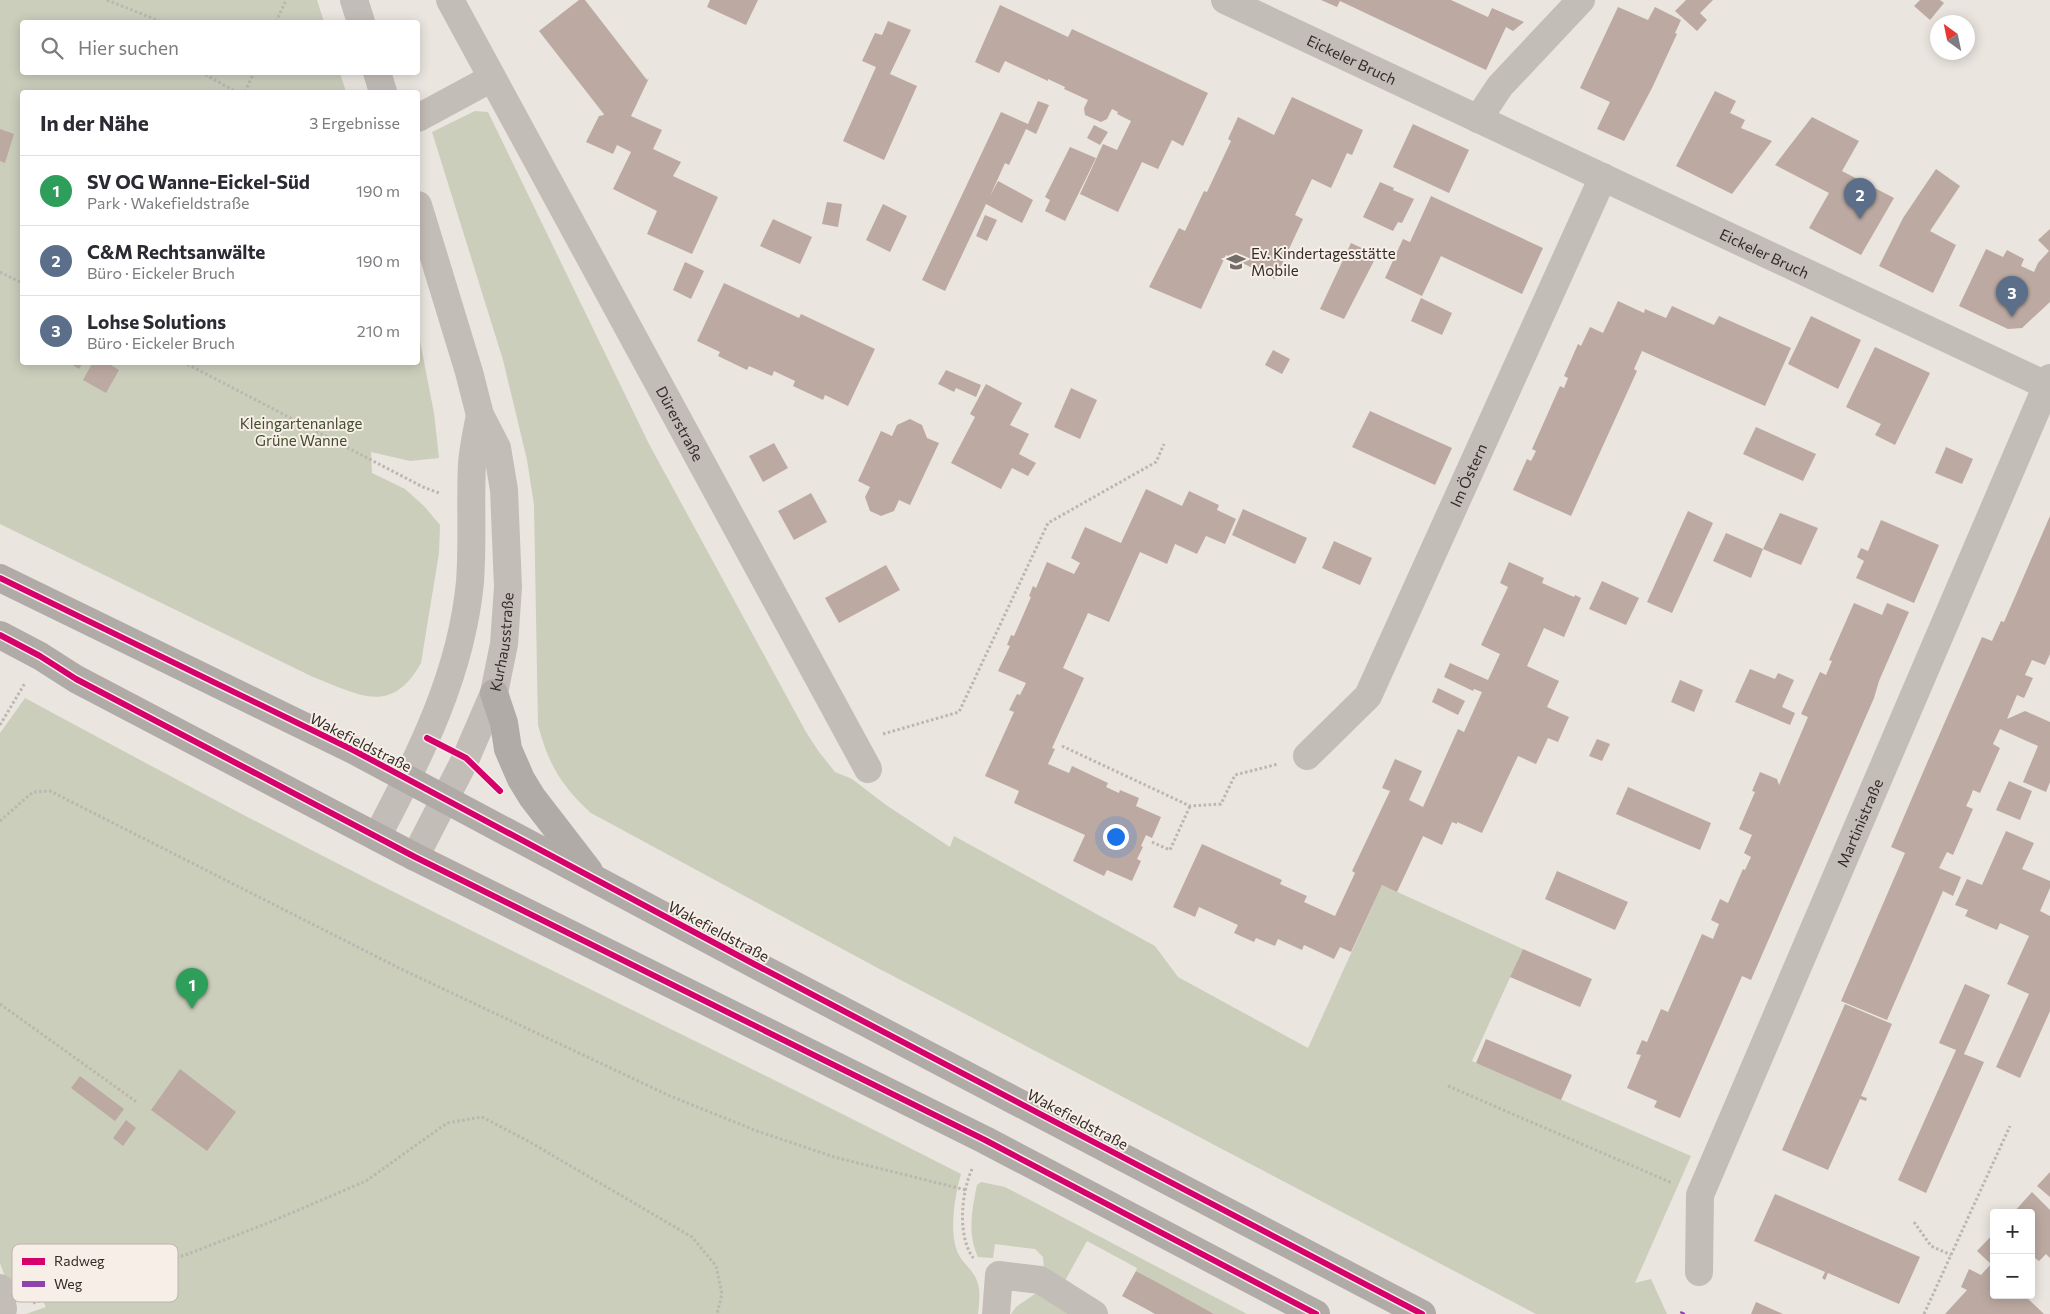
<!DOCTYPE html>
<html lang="de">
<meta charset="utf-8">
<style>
body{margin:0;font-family:Commissioner,sans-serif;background:#f2f2f3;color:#2b2b33}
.controls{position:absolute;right:15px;bottom:15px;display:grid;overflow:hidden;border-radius:5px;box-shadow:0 2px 12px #0003}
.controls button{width:45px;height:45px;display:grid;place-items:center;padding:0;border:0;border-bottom:1px solid #e1e1e2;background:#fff;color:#2b2b33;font:25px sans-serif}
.compass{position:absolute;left:1930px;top:15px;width:45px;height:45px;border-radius:50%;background:#fff;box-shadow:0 2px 12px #0003;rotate:327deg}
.you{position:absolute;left:1115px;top:836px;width:18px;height:18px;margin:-12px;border:4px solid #fff;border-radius:50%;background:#1a73e8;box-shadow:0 0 0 8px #1a73e833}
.badge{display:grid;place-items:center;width:32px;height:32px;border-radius:50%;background:#7c3aed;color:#fff;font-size:16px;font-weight:700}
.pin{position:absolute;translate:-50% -41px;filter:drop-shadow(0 1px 2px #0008)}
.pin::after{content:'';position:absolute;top:26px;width:18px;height:15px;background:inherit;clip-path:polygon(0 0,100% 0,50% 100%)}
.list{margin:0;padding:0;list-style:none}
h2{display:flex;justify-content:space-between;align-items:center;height:65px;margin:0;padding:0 20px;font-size:21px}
h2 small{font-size:16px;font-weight:400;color:#7c7c81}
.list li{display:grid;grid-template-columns:32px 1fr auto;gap:15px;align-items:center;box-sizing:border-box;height:70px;padding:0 20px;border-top:1px solid #e1e1e2}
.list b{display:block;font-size:19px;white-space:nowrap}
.list p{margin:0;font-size:16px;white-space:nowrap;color:#7c7c81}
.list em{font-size:16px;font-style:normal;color:#7c7c81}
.icon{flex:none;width:28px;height:28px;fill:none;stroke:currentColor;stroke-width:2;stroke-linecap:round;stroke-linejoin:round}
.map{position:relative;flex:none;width:2050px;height:1314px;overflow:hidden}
.search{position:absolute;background:#fff;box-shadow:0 2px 12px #0003;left:20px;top:20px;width:400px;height:55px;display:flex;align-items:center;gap:12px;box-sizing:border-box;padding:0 18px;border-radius:5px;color:#7c7c81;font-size:19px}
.panel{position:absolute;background:#fff;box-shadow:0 2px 12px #0003;left:20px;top:90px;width:400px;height:275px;border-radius:5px}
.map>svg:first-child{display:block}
.green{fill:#cbcebb}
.building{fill:#bcaaa2}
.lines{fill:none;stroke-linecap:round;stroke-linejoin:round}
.path{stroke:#bcb6b1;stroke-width:3;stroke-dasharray:2.5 2.5;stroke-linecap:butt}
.minor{stroke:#c3bdb8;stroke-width:28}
.major{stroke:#b1aba8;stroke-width:28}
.quiet{stroke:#8e44ad;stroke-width:5;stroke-dasharray:10 5;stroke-linecap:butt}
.cycleway-casing{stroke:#f7efe7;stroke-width:9}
.cycleway{stroke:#d6006c;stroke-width:6}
.labels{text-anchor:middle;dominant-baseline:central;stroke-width:4;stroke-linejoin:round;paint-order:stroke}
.street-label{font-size:15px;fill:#332b28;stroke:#f7efe7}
.poi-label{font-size:15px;fill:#332b28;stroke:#f7efe7;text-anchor:start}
.park-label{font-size:15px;fill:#434e2e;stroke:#f7efe7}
.key{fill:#f7efe7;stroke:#bcb4ae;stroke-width:1}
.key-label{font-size:14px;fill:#332b28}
</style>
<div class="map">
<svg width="2050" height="1314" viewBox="0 0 2050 1314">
<rect width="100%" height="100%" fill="#eae5df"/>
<g class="green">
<path d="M 0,0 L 317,0 L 324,22 L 22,22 L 22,72 L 340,73 L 346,92 L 22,92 L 22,362 L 418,362 L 418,331 L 434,413 L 439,458 L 410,461 L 371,452 L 372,473 L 405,489 L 424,506 L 440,525 L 439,553 L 421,663 C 391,717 358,694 313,677 L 0,524 Z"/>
<path d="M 475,111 L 488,112 L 649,444 L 806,732 L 819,752 L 835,772 L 852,779 L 886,805 L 950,847 L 954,836 L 1155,946 L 1178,977 L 1308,1048 L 1382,885 L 1523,949 L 1472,1061 L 1691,1156 L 1635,1283 L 1651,1279 L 1667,1314 L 1536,1314 L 874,966 L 591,813 C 561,786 548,763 538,725 L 534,505 L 527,460 L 503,360 L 432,132 Z"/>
<path d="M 25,698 C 138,759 251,820 366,878 C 564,978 764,1073 961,1174 C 955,1194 949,1231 957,1251 C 960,1258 963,1261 968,1267 C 982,1282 980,1295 978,1314 L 26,1314 L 46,1307 L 39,1294 L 24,1296 L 8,1285 L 0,1263 L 0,733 Z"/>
<path d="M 981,1182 L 1005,1187 L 1032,1201 L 1247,1314 L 1214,1314 L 1136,1271 L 1137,1268 L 1087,1241 L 1062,1286 L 1044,1268 L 1043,1257 L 1035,1249 L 995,1244 L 993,1258 L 978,1257 C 967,1233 972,1210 977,1185 Z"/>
<polygon points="1042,1289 1083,1314 1011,1314 1016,1307"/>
</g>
<g class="building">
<polygon points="579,0 585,0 647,80 649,78 631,116 662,130 653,149 681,162 673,176 718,197 692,254 647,234 657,211 613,189 631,152 617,145 613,154 586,142 599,116 604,115 603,113 539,31"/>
<polygon points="710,0 758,0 746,25 707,7"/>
<polygon points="1321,0 1451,0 1488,17 1492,8 1524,22 1513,31 1506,27 1486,70 1340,1 1337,7"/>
<polygon points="1686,0 1713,0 1700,13 1707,20 1697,31 1675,11"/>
<polygon points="1920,0 1940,0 1944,3 1930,20 1914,6"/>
<polygon points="1000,5 1068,37 1072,29 1208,93 1183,146 1172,140 1158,169 1142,162 1118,212 1080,194 1103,144 1117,150 1131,121 1117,114 1118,112 1112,109 1107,119 1101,122 1085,115 1084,108 1088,100 1064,89 1065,87 1048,79 1048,81 1005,61 999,73 975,62"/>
<polygon points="1618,7 1648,20 1655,7 1681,20 1675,33 1677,34 1652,88 1624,141 1597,129 1610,102 1580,88"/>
<polygon points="888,21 911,30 890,74 917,86 884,160 843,141 876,67 862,61 875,33 882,35"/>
<polygon points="1715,91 1736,101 1730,113 1745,120 1741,128 1772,141 1732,194 1676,166"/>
<polygon points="1292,97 1363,130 1352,155 1347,153 1331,188 1312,179 1295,215 1303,219 1275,279 1226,255 1201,309 1149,287 1179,228 1185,231 1204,191 1207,192 1231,141 1228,139 1238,117 1274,135"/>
<polygon points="1038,101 1049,105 1036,134 1026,129 1009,165 1005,163 990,196 998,181 1033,200 1022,223 986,204 945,291 922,280 1001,112 1028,124"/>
<polygon points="1812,117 1859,141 1842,171 1894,198 1861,255 1809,228 1829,193 1775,165"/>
<polygon points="1413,124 1469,150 1449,193 1393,167"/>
<polygon points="1094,125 1108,132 1100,145 1087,138"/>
<polygon points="0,129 14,134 5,163 0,161"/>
<polygon points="1070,147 1096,158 1065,221 1045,211 1050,200 1045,197"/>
<polygon points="1936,169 1960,186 1930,231 1956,245 1933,293 1879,266 1903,218"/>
<polygon points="1380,182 1394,188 1393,190 1414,199 1402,223 1398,222 1393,231 1363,217"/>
<polygon points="1431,196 1543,248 1522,294 1441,256 1422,296 1385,278 1403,239 1410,242"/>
<polygon points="827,202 842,204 838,227 822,224"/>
<polygon points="883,204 907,216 890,252 866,240"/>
<polygon points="985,215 997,220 987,241 976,236"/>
<polygon points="773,219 812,237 800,264 760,246"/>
<polygon points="2050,229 2050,302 2022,328 2008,329 1959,306 1986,249 2003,257 2007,250 2024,259 2021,266 2034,272 2038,263 2049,251 2038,240"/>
<polygon points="1351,243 1377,255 1344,319 1320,309"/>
<polygon points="685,262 704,271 691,299 673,290"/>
<polygon points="724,283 799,318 801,314 875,349 848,406 825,395 823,400 793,386 795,381 774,371 772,376 749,366 747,370 718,356 720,352 697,341"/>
<polygon points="1421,298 1452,313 1442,335 1411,321"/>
<polygon points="1618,301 1644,313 1645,309 1666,318 1672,306 1714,325 1719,316 1791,348 1765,406 1642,351 1634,369 1637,371 1571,516 1513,490 1527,459 1531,461 1536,451 1532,449 1560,386 1564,388 1568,378 1564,376 1578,344 1581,346 1590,327 1603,333"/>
<polygon points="1811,316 1861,340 1838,389 1788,364"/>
<polygon points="1875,347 1930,373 1895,445 1875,435 1881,424 1846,407"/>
<polygon points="1273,350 1290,359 1282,374 1265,365"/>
<polygon points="68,362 83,362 79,369"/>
<polygon points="93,362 106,362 119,370 106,393 83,380"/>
<polygon points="946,370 981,385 976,397 956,388 954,392 938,384"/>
<polygon points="986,384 1022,403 1010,425 1029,434 1019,454 1036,463 1028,476 1012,468 1001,489 951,463 975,417 970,414"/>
<polygon points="1071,388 1097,400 1080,439 1054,427"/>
<polygon points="1370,411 1452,448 1435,485 1352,447"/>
<polygon points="910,419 922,425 927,438 939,443 910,505 899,500 894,511 881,516 870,511 865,497 870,487 858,481 881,431 892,436 897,425"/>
<polygon points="1756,427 1816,454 1803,481 1743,454"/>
<polygon points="774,443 788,468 763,482 749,456"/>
<polygon points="1946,447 1973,459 1962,484 1935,473"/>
<polygon points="1146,489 1182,506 1189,491 1219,505 1217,510 1236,519 1225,544 1206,536 1197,554 1175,544 1167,564 1140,552 1109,622 1088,613 1063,668 1084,678 1052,748 1055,749 1048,764 1069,773 1072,766 1108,783 1106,787 1119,793 1120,790 1139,798 1136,806 1161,817 1152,838 1146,835 1141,846 1143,847 1137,859 1141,861 1132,881 1107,870 1104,876 1073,861 1085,835 1014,803 1019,791 985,776 1014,712 1009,710 1017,694 1020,695 1026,683 998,671 1010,646 1007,645 1011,635 1014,636 1031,597 1029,596 1033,586 1036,588 1047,562 1074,574 1080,563 1071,558 1085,527 1121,543"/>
<polygon points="811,493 827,522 794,540 778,511"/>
<polygon points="1243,509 1307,538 1295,564 1232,535"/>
<polygon points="1688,511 1713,523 1672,613 1647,602"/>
<polygon points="1780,513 1818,528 1801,565 1763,549"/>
<polygon points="2050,516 2050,654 2045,665 2032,660 2025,675 2033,678 2024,698 2017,695 2007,719 2025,711 2050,722 2050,782 2046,792 2023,782 2038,746 2000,729 1993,744 2000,748 1980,793 1973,790 1970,798 1966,806 1973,809 1953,855 1947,852 1939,868 1961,877 1953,896 1943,891 1887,1020 1841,1001 1905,853 1891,847 1927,763 1982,637 1992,641 2001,621 2004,622"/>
<polygon points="1881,520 1939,545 1914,603 1856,578 1864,561 1857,557 1861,548 1868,551"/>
<polygon points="1726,533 1763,549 1751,578 1713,561"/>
<polygon points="1334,541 1372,558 1360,585 1322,568"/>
<polygon points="1509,562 1544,578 1542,583 1574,597 1575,595 1581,598 1564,637 1544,628 1527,666 1559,681 1547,707 1569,717 1558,742 1548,738 1536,764 1518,756 1482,833 1457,822 1457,824 1452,822 1442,845 1423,836 1397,892 1382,885 1351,952 1340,947 1334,959 1304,945 1302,950 1278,939 1275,946 1256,938 1254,942 1234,933 1238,925 1199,907 1195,917 1173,907 1202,844 1282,880 1280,884 1307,896 1304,902 1335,916 1355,873 1352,871 1390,791 1382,788 1395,759 1422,771 1409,800 1423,807 1458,729 1464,732 1482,692 1474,689 1473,691 1444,677 1450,663 1488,680 1500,654 1481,645 1508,587 1500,583"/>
<polygon points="886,565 900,590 839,623 825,598"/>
<polygon points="1602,581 1639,598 1626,625 1589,609"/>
<polygon points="1854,603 1882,615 1887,603 1909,612 1879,681 1874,698 1751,980 1742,976 1680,1118 1654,1107 1657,1101 1627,1088 1641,1055 1636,1054 1642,1040 1647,1042 1661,1009 1668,1012 1702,934 1713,939 1719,924 1711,920 1720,899 1728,903 1743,869 1745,870 1751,857 1744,853 1752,835 1739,829 1755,792 1752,791 1760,772 1777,779 1779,785 1808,717 1801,714 1820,672 1826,675 1832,661 1829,660"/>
<polygon points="1750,669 1775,679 1778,673 1794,680 1782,707 1795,713 1790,725 1735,702"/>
<polygon points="1680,680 1703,690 1694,712 1671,702"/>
<polygon points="1438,688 1465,701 1458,715 1432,702"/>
<polygon points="1597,739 1610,744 1602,761 1589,756"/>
<polygon points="2009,781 2032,791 2020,820 1996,810"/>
<polygon points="1628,787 1711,823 1700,850 1616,814"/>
<polygon points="2006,831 2034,843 2022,869 2050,881 2050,888 2040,911 2050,916 2050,1011 2020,1078 1996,1067 2029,994 2007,984 2029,936 2000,923 1997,930 1965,916 1968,910 1955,905 1967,879 1982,885"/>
<polygon points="1557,871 1628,902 1615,930 1545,899"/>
<polygon points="1523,949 1592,979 1580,1007 1510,977"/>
<polygon points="1965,984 1990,995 1964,1054 1984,1062 1926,1193 1898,1180 1956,1050 1939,1043"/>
<polygon points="1845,1004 1892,1024 1861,1096 1867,1098 1866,1101 1860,1099 1828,1170 1782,1150"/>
<polygon points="1486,1039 1572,1075 1561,1100 1476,1063"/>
<polygon points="180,1069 236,1112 207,1151 151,1110"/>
<polygon points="80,1076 124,1109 115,1121 71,1088"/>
<polygon points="126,1120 136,1128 123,1146 113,1138"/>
<polygon points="2050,1172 2050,1197 2037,1186"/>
<polygon points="2032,1192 2050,1210 2050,1258 2046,1254 2039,1261 2035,1258 2031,1262 2031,1213 2013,1213"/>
<polygon points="1775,1194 1920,1257 1899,1304 1828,1273 1825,1280 1822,1278 1825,1272 1754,1241"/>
<polygon points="1994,1233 1994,1295 2024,1295 2044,1314 1945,1314 1967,1290 1961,1287 1969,1269 1981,1275 1991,1264 1977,1251"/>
<polygon points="1136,1271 1162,1285 1214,1314 1155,1314 1148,1310 1122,1296"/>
<polygon points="1756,1302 1783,1314 1751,1314"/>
</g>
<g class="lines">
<g class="path">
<polyline points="107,0 162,22"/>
<polyline points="276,22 286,0"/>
<polyline points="201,72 236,92"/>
<polyline points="245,92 254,72"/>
<polyline points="0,272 22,283"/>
<polyline points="183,362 423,487 439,493"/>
<polyline points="0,725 25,683"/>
<polyline points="883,734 959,712 1048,523 1156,462 1164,444"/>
<polyline points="1062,746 1190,806 1221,804 1235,775 1278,764"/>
<polyline points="0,821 33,792 50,791 399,968 670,1096 757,1131 834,1157 966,1190"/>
<polyline points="1152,842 1170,850 1190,806"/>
<polyline points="0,1004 138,1103"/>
<polyline points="1448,1086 1672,1183"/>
<path d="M 972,1169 C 961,1194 957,1237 974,1259"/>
<polyline points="1914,1222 1931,1246 1951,1255"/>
<polyline points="33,1303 188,1254 268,1223 366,1181 447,1123 482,1117 528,1141 692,1237 716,1266 722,1294 717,1314"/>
<polyline points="1924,1314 2010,1126"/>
</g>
<g class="minor">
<polyline points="354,0 361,22"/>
<path id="s1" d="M 450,0 L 868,769"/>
<path id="s2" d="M 1225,0 L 2050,387"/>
<polyline points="377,72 383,92"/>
<polyline points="418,118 492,78"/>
<polyline points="1478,119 1500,86 1581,0"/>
<path id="s3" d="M 1307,756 L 1368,696 L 1603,177"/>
<path d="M 377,837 C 420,754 461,676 470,582 C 473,542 470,503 472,464 C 473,448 477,431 480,415"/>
<path id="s4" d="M 415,857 L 466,758 L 494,693 L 504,644 L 508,587 L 504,490 L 497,448 L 480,415 L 469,372 L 418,205"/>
<path id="s5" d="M 1699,1272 L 1700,1195 L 2050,378"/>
<polyline points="0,1288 3,1309 0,1312"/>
<polyline points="996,1314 999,1275 1040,1280 1094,1314"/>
</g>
<g class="major">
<polyline points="0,578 353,750 754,964 1422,1314"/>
<polyline points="0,635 40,656 76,679 415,857 985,1140 1316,1314"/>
<polyline points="494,693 504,723 508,749 521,779 532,797 589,871"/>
</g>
<polyline class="quiet" points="1682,1314 1683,1312"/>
<g class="cycleway-casing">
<g id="cycleway">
<polyline points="0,578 353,750 754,964 1422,1314"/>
<polyline points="0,635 40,656 76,679 415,857 985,1140 1316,1314"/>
<polyline points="427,738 466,758 500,791"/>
</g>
</g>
<use href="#cycleway" class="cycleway"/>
</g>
<defs>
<g id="school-bare" transform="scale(1.5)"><path d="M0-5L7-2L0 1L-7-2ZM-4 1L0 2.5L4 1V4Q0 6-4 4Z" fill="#736c68" stroke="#f7efe7" stroke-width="2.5" paint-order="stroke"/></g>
</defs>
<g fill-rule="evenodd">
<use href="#school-bare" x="1236" y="262"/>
</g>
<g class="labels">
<g class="street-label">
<text stroke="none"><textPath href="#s2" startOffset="140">Eickeler Bruch</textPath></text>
<text stroke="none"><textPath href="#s2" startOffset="596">Eickeler Bruch</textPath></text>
<text stroke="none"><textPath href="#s1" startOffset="482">Dürerstraße</textPath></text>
<text stroke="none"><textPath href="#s3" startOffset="328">Im Östern</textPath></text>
<text stroke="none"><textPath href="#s4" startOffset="234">Kurhausstraße</textPath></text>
<text transform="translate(361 742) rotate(27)">Wakefieldstraße</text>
<text stroke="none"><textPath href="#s5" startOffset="482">Martinistraße</textPath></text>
<text transform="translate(719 931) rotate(28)">Wakefieldstraße</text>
<text transform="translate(1078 1119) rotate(28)">Wakefieldstraße</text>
</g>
<g class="poi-label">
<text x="1251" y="253">Ev. Kindertagesstätte<tspan x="1251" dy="17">Mobile</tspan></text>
</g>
<g class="park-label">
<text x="301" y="423">Kleingartenanlage<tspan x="301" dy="17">Grüne Wanne</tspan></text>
</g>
</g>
<rect x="12" y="1244" width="166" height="58" rx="8" class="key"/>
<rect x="22" y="1258" width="23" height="7" fill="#d6006c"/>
<rect x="22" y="1281" width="23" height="6" fill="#8e44ad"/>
<g class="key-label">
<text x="54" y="1266">Radweg</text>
<text x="54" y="1289">Weg</text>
</g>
</svg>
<div class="controls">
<button>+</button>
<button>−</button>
</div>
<svg class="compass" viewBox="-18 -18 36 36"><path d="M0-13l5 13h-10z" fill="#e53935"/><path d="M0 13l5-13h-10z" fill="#7c7c81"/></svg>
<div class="you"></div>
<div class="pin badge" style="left:192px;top:1009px;background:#2e9e5b">1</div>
<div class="pin badge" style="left:1860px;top:219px;background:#5c6f8a">2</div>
<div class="pin badge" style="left:2012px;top:317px;background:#5c6f8a">3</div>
<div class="search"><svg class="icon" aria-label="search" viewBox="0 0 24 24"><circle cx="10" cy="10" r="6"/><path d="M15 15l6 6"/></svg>Hier suchen</div>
<section class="panel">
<h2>In der Nähe<small>3 Ergebnisse</small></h2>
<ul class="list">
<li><span class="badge" style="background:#2e9e5b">1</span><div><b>SV OG Wanne-Eickel-Süd</b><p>Park · Wakefieldstraße</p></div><em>190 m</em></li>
<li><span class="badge" style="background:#5c6f8a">2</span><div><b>C&amp;M Rechtsanwälte</b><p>Büro · Eickeler Bruch</p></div><em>190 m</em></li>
<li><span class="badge" style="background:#5c6f8a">3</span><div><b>Lohse Solutions</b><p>Büro · Eickeler Bruch</p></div><em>210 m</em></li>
</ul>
</section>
</div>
